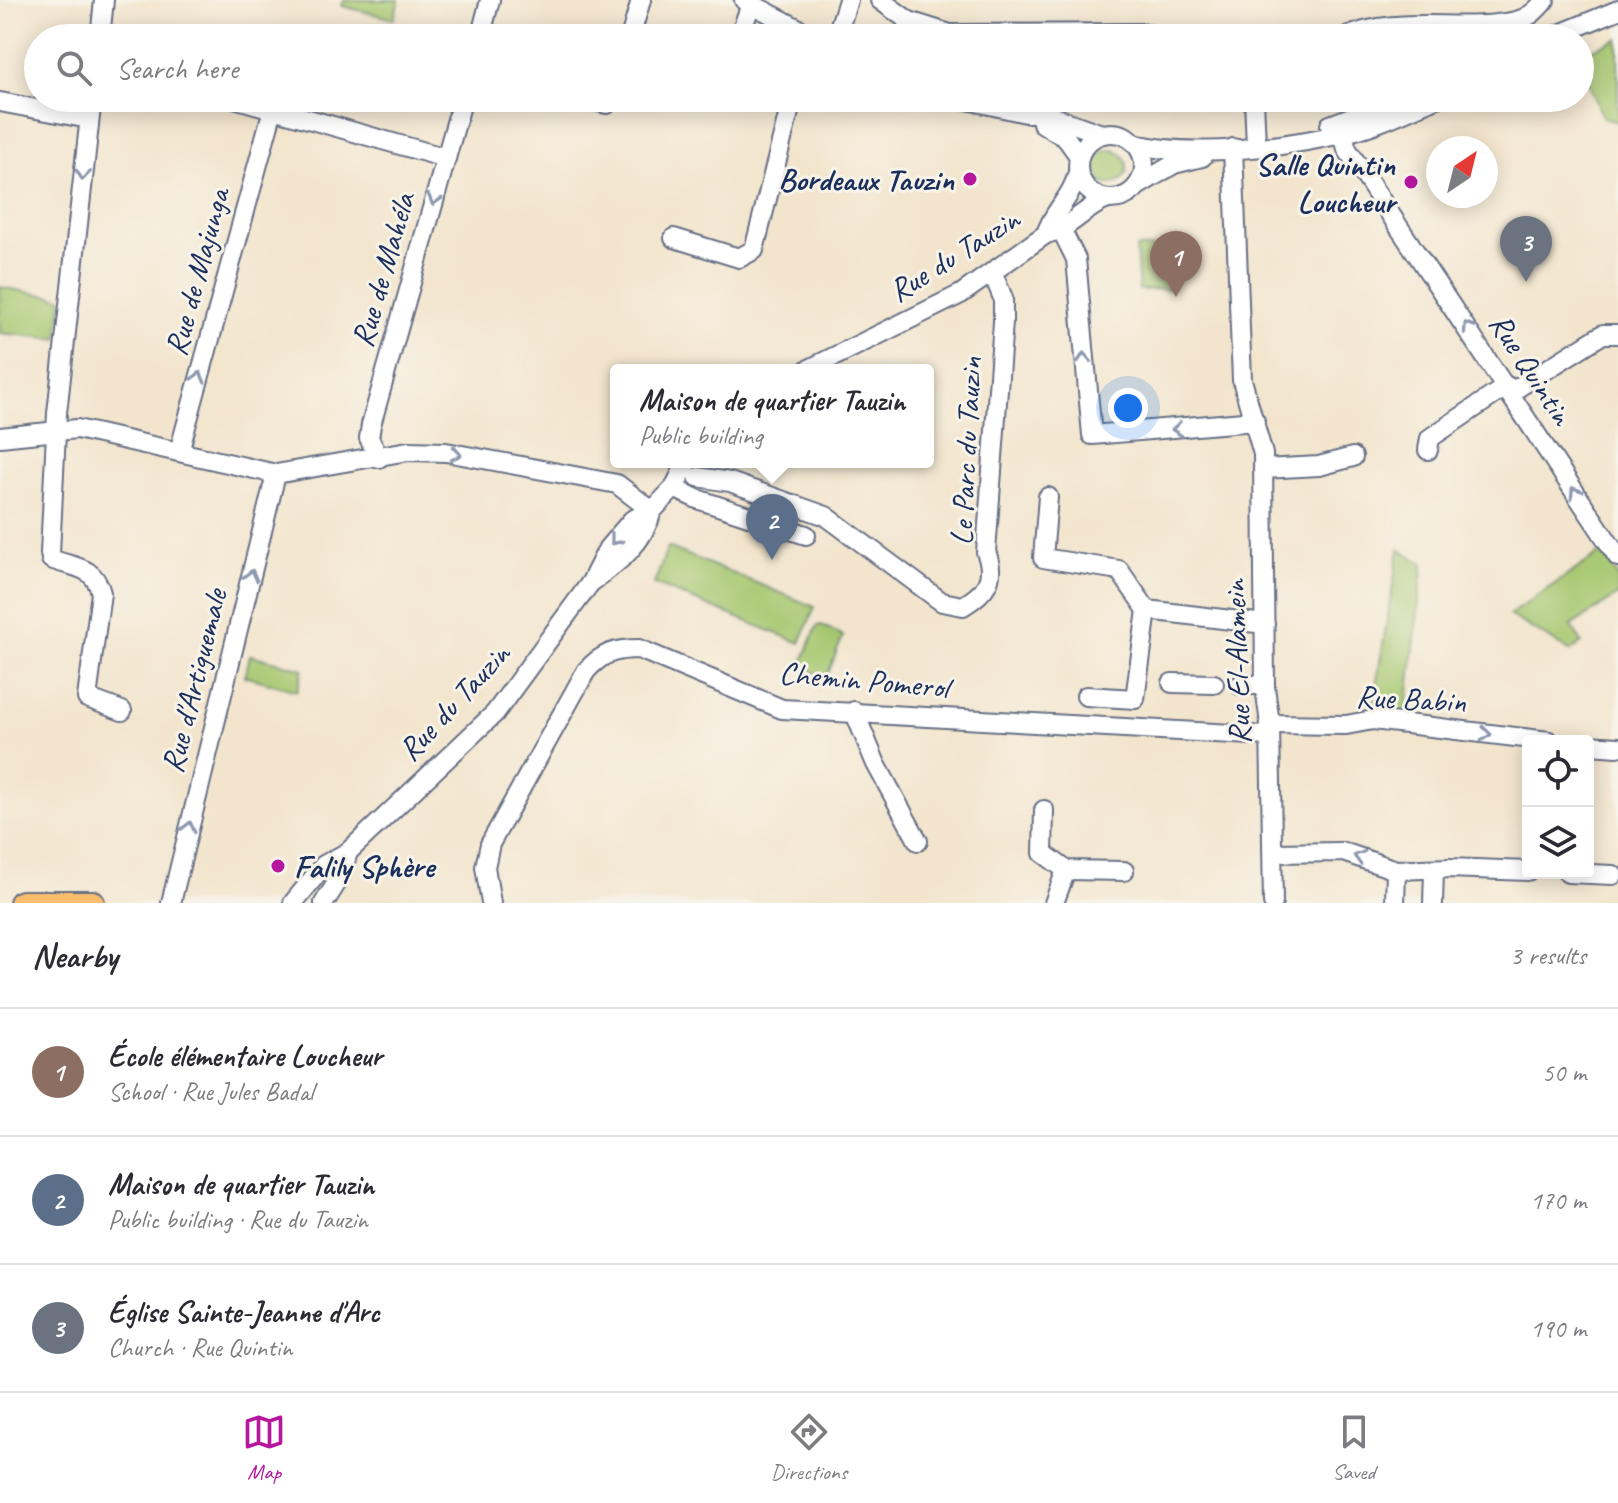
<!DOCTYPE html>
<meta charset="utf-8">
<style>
body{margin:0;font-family:Caveat,sans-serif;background:#f2f2f3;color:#2b2b33}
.controls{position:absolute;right:24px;bottom:24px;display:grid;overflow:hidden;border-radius:8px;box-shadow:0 4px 20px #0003}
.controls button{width:72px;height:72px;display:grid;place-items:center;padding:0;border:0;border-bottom:2px solid #e1e1e2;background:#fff;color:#2b2b33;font:40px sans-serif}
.compass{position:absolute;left:1426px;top:136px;width:72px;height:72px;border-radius:50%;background:#fff;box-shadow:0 4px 20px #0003;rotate:35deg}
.you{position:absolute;left:1128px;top:408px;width:28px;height:28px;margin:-20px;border:6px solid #fff;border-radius:50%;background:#1a73e8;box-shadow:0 0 0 12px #1a73e833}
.badge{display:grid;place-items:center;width:52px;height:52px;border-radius:50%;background:#b5179e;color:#fff;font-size:26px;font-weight:700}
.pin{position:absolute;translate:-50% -66px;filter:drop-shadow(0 2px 4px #0008)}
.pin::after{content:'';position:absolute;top:42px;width:28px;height:24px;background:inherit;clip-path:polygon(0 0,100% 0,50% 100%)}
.popup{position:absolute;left:610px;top:364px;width:324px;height:104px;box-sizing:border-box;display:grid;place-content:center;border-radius:8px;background:#fff;filter:drop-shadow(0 2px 6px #0005);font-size:26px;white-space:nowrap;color:#7c7c81}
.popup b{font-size:30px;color:#2b2b33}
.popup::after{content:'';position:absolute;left:50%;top:100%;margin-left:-16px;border:16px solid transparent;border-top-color:#fff}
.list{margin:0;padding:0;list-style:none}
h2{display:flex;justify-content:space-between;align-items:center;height:104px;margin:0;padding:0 32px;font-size:34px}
h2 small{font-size:26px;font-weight:400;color:#7c7c81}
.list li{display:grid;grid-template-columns:52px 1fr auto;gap:24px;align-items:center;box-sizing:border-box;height:128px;padding:0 32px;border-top:2px solid #e1e1e2}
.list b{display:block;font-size:30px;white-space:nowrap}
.list p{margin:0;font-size:26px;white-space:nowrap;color:#7c7c81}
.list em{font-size:26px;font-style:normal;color:#7c7c81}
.icon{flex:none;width:44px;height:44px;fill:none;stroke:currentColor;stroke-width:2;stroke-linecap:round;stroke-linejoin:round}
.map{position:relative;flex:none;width:1618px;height:903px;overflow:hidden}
.search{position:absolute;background:#fff;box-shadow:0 4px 20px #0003;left:24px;right:24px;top:24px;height:88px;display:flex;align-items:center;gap:20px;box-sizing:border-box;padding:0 28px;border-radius:44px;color:#7c7c81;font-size:30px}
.sheet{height:488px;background:#fff}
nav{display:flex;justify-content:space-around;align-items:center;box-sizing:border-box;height:112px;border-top:2px solid #e1e1e2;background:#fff;font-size:22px;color:#7c7c81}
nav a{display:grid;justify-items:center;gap:4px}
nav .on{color:#b5179e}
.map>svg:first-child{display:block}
.green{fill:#a6c770;stroke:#607b67;stroke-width:2}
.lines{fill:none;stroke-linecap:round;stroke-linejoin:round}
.minor-casing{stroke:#676f85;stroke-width:22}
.major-casing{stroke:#676f85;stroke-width:28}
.minor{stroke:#fff;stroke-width:18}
.major{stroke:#fcbd6e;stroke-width:24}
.oneway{stroke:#8d97ae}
.poi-dot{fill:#b5179e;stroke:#f7f3e8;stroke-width:3}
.labels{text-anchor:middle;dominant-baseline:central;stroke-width:6;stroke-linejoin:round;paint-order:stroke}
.poi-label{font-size:32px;font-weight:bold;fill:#1b2f5e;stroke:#f7f3e8;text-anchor:end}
.street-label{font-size:32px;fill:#1b2f5e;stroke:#f7f3e8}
</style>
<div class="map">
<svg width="1618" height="903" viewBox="0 0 1618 903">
<rect width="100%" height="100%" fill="#f7f3e8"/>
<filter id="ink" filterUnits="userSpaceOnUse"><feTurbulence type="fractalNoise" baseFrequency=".0125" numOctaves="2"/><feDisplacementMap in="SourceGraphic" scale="16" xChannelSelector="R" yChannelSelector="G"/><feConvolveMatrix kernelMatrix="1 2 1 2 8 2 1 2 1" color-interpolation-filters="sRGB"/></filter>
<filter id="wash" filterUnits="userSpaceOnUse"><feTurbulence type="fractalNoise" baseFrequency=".006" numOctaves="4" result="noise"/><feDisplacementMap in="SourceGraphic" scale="32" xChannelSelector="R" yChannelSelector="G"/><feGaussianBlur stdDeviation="1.8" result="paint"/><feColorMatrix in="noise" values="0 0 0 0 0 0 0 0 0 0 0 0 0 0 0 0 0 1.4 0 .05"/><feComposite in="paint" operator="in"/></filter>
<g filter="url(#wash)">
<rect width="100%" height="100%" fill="#f3e5cd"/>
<g class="green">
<polygon points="344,0 399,0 394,19 342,6"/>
<polygon points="1618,39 1618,122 1603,118 1580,61 1580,54"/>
<circle cx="1110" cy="167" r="17"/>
<polygon points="1168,247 1170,289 1139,290 1136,248"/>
<polygon points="0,287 62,298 58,339 0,333"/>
<polygon points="668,547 815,607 800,643 654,584"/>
<polygon points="1399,549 1423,563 1423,567 1406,719 1371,716"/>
<polygon points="1602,552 1618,576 1618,595 1571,626 1582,643 1570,651 1509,615"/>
<polygon points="821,625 843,636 827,676 823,677 801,666 817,626"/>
<polygon points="250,655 303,669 297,691 245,676"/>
</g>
</g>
<g filter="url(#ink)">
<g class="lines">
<g class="minor-casing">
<g id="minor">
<polyline points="744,0 816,38"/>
<polyline points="880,0 909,21 950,34 1142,33 1163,38"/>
<polyline points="100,38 104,0"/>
<polyline points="480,38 490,0"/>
<polyline points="630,38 641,0"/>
<polyline points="739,38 751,4"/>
<polyline points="836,38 848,0"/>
<path d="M 1344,38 C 1398,14 1459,33 1516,21 C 1529,18 1537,10 1545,0"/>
<polyline points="1550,38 1618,10"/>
<path d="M 92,98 L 57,413 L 50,553 L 51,559 C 74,568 94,565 101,593 L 87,698 L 122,711"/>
<polyline points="234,98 446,158"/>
<polyline points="583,98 607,104 611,98"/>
<polyline points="958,98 1026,113 1043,113 1102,134"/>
<polyline points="1254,100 1256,145"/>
<polyline points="0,102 89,119"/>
<polyline points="1042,123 1066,138 1079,156"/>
<polyline points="1330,125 1402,98"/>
<circle cx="1111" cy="166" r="33"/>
<polyline points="1343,134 1347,149 1618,557"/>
<path d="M 1136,144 C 1190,158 1290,147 1344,133 C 1376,126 1407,110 1437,98"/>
<polyline points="1233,148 1242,380 1263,454 1265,687 1270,724 1273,903"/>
<polyline points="1139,185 1174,164 1202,157"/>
<polyline points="1062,231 1076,259 1092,435 1255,421"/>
<path d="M 1046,234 C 1053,210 1073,197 1078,172"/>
<polyline points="674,238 739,258 754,250 792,100 786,98"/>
<path d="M 807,370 L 961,294 L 1046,234 C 1071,229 1084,207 1108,199"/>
<polyline points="1511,392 1603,334 1618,334"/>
<polyline points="0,437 77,429 276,474 408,451 446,452 617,484 652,511"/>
<polyline points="1428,450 1430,438 1507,386"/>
<polyline points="179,452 273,109"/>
<polyline points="379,458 369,438 371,425 463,98"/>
<polyline points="1263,469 1319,466 1353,457"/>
<path d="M 698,477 L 730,482 L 826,516 L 942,602 L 963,606 C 985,593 997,579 986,552 L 1003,322 L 1003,298 L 993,274"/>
<polyline points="674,488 697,499 806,535"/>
<polyline points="1048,497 1043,558 1119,570 1147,610 1265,624"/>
<path d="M 593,581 C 620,561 643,544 652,511"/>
<polyline points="1172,683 1214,684"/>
<polyline points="1240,685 1265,685"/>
<polyline points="1086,696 1135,699 1147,610"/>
<polyline points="854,711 876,764 918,841"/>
<polyline points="1270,724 1346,725 1373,720 1549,741"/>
<polyline points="1588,745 1618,747"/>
<polyline points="1044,810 1043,853 1066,870 1124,871"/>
<polyline points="1273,853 1343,852 1396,870 1449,868 1528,871"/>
<polyline points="1568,873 1613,875"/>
<polyline points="171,903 276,474"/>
<polyline points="293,903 324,865 348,852 495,713 591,582 608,548 632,520 652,511 674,488 687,462"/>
<polyline points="324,903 341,876 348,852"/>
<path d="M 491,903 L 485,867 L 490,844 L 586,671 C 602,653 615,649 639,649 L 782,709 L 1269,736"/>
<polyline points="1054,903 1066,870"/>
<polyline points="1395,903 1396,870"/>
<polyline points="1433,903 1434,871"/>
</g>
</g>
<g class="major-casing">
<polyline id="major" points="22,903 92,903"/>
</g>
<use href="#minor" class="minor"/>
<use href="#major" class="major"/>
</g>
<defs><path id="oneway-chevron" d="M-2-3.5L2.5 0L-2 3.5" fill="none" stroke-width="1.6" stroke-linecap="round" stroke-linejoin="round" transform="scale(2)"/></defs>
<g class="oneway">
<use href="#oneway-chevron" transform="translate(83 175) rotate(96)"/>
<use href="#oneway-chevron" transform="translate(434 200) rotate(106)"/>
<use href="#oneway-chevron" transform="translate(1468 327) rotate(-124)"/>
<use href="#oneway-chevron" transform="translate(1084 358) rotate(-94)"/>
<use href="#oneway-chevron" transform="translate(199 377) rotate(-75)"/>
<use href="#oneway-chevron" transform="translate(1177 429) rotate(174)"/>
<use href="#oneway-chevron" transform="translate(456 454) rotate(10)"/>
<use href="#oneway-chevron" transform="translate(1575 492) rotate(-123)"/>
<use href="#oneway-chevron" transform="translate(615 540) rotate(129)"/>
<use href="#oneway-chevron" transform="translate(251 575) rotate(-76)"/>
<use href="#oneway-chevron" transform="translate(1486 734) rotate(7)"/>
<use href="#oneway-chevron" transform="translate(189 827) rotate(-76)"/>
<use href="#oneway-chevron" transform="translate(1359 857) rotate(-164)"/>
</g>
</g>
<g class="poi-dot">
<circle cx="970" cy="179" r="8"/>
<circle cx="1411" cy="182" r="8"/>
<circle cx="278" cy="866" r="8"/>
</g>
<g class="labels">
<g class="poi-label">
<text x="1395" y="164">Salle Quintin<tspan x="1395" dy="37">Loucheur</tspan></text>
<text x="954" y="179">Bordeaux Tauzin</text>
<text x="294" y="866" text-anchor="start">Falily Sphère</text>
</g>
<g class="street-label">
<text transform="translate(954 255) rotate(-32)">Rue du Tauzin</text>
<text transform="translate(383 270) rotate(-74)">Rue de Mahéla</text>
<text transform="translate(197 272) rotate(-75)">Rue de Majunga</text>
<text transform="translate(1531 369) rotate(57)">Rue Quintin</text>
<text transform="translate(966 451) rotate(-87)">Le Parc du Tauzin</text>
<text transform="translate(1237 662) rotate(-92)">Rue El-Alamein</text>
<text transform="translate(864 680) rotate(5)">Chemin Pomerol</text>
<text transform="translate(194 681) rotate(-76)">Rue d'Artiguemale</text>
<text transform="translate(1411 699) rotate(3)">Rue Babin</text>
<text transform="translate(454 702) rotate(-47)">Rue du Tauzin</text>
</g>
</g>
</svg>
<div class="controls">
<button><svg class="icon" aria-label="locate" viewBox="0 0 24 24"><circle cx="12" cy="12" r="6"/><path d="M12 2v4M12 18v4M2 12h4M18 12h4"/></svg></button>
<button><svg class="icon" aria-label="layers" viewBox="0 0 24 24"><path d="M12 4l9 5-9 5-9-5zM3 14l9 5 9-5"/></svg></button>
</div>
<svg class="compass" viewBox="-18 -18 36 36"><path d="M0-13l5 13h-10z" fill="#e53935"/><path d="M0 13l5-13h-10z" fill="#7c7c81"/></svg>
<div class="you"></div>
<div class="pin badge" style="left:1176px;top:297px;background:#8d6e63">1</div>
<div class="pin badge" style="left:772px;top:560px;background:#5c6f8a">2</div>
<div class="popup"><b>Maison de quartier Tauzin</b>Public building</div>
<div class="pin badge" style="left:1526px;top:282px;background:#6b7280">3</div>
<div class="search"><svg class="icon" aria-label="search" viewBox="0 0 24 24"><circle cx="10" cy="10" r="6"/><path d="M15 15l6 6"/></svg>Search here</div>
</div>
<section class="sheet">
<h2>Nearby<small>3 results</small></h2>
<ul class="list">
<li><span class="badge" style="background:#8d6e63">1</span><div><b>École élémentaire Loucheur</b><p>School · Rue Jules Badal</p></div><em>50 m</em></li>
<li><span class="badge" style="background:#5c6f8a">2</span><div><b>Maison de quartier Tauzin</b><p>Public building · Rue du Tauzin</p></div><em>170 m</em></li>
<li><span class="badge" style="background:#6b7280">3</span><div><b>Église Sainte-Jeanne d'Arc</b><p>Church · Rue Quintin</p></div><em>190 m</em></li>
</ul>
</section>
<nav>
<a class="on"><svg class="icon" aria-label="map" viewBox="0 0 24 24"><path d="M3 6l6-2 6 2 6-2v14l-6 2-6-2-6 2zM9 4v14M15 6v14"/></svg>Map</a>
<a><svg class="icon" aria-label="directions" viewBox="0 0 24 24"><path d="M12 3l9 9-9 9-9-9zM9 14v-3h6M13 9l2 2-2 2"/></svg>Directions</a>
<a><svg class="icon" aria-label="saved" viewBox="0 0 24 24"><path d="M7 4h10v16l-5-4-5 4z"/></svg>Saved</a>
</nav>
